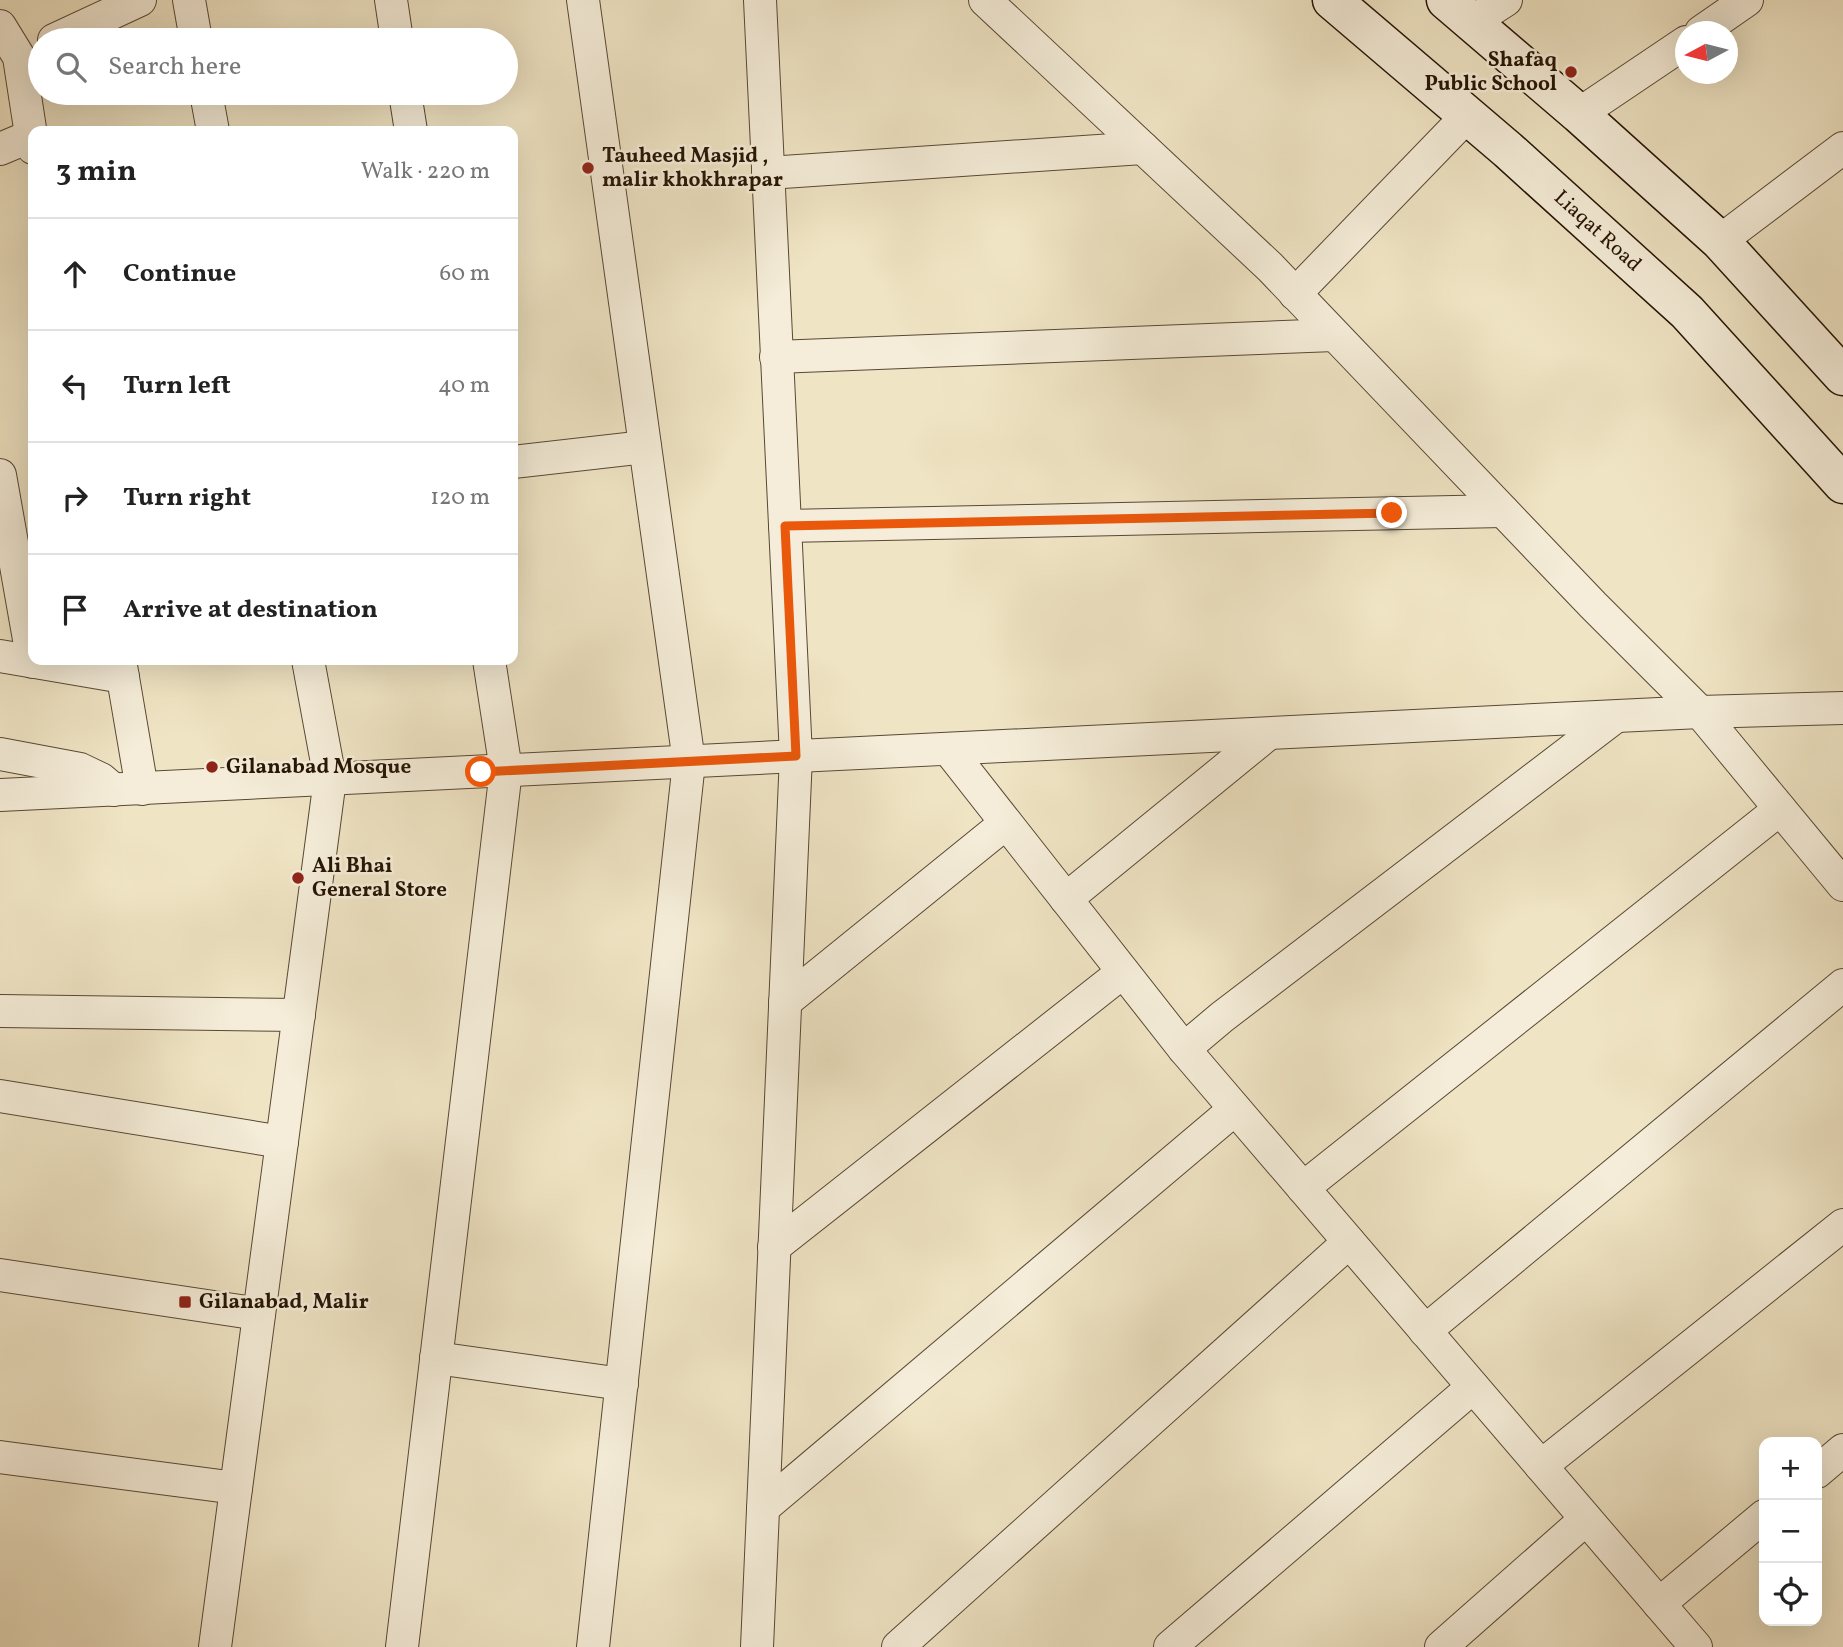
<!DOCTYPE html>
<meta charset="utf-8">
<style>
body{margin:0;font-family:Vollkorn,serif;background:#f2f2f2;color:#222}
.controls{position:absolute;right:21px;bottom:21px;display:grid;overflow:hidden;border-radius:14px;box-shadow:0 7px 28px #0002}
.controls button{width:63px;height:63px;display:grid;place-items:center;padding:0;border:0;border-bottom:2px solid #e0e0e0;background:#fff;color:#222;font:35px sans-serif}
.compass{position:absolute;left:1675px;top:21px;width:63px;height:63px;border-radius:50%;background:#fff;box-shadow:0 7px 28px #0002;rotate:263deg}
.stop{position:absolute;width:21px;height:21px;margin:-16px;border:5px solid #ea580c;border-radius:50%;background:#fff}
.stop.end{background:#ea580c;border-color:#fff;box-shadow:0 2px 7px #0008}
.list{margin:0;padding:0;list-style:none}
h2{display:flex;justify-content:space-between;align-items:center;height:91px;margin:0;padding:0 28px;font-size:30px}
h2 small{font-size:23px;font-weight:400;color:#767676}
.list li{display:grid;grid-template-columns:46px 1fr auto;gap:21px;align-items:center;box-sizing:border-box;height:112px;padding:0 28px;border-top:2px solid #e0e0e0}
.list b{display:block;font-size:26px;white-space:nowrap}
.list em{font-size:23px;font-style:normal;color:#767676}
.icon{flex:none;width:38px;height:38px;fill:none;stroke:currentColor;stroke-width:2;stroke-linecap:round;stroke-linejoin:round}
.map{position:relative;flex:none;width:1843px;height:1647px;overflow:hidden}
.search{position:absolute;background:#fff;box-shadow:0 7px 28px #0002;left:28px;top:28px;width:490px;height:77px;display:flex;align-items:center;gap:18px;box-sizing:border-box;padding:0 24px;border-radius:38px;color:#767676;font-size:26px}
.panel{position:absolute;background:#fff;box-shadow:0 7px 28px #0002;left:28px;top:126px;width:490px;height:539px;border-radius:14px}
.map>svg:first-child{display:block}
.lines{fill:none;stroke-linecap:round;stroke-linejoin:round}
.minor-casing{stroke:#584834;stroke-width:34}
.secondary-casing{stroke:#251404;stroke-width:41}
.minor{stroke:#f5edd9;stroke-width:32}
.secondary{stroke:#f5edd9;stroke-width:38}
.route{stroke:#ea580c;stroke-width:9}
.poi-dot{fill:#8f2418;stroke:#f5edd9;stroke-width:2.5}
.labels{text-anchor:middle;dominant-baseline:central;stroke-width:5;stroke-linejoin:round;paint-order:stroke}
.poi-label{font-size:21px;font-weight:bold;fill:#251404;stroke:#f5edd9;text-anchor:start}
.street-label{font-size:21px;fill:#251404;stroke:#f5edd9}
</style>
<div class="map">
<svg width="1843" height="1647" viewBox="0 0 1843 1647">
<rect width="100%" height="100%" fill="#efe4c4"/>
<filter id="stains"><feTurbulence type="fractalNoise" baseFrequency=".00286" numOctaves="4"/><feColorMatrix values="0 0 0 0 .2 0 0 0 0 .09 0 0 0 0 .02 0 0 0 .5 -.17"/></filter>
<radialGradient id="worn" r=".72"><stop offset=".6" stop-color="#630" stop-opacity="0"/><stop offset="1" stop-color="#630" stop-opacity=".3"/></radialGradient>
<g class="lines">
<g class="minor-casing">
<g id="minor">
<polyline points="189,0 196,40"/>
<polyline points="391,0 397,40"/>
<polyline points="583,0 689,762 593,1647"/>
<polyline points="985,0 1270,267 1593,605 1700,712 1843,885"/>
<polyline points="1472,22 1506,0"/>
<polyline points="0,26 19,57 33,148"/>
<polyline points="1701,32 1747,0"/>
<polyline points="54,40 140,0"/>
<polyline points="206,93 213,131"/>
<polyline points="405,93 411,131"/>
<polyline points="1579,114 1686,42"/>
<polyline points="0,149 31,136"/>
<polyline points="768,173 1143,148"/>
<polyline points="1720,241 1843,148"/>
<polyline points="1295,294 1467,116"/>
<polyline points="776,357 1334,335"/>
<polyline points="513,462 645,447"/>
<polyline points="0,475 33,662"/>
<polyline points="785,526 1503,511"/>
<polyline points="0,656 123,677"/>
<polyline points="120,660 142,789"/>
<polyline points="949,750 1184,1049 1696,1647"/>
<polyline points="0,754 80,769 101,779 114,790"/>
<polyline points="0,795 1700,712 1843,708"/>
<polyline points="1066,899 1268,734"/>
<polyline points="785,1002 1006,823"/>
<polyline points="0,1011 299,1015"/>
<polyline points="1184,1049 1222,1017 1615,717"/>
<polyline points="0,1096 282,1142"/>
<polyline points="1303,1188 1780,809"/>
<polyline points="774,1247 1123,972"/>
<polyline points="0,1275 259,1314"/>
<polyline points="1425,1331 1843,985"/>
<polyline points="436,1358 622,1384"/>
<polyline points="0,1457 236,1488"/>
<polyline points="1541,1466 1843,1225"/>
<polyline points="1817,1472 1843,1450"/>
<polyline points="763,1508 1235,1109"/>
<polyline points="1659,1604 1764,1516"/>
<polyline points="215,1647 330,779 308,660"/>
<polyline points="402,1647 506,770 489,660"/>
<polyline points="757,1647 796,756 760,0"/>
<polyline points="898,1647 1349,1242"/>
<polyline points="1170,1647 1473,1387"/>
<polyline points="1441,1647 1586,1519"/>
</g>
</g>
<g class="secondary-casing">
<g id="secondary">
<path id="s1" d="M 1332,0 L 1508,150 L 1687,312 L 1843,484"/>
<polyline points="1446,0 1579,114 1720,241 1843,376"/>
</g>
</g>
<use href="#minor" class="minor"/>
<use href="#secondary" class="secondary"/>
</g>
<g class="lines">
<polyline class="route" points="481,772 796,756 785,526 1392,513"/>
</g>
<g class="poi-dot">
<circle cx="1571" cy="72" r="7"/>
<circle cx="588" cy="168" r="7"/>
<circle cx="212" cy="767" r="7"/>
<circle cx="298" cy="878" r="7"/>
<rect x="178" y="1295" width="14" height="14" rx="3.5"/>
</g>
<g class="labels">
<g class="poi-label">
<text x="1557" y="60" text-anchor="end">Shafaq<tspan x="1557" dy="24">Public School</tspan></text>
<text x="602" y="156">Tauheed Masjid ,<tspan x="602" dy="24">malir khokhrapar</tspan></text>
<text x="226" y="767">Gilanabad Mosque</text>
<text x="312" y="866">Ali Bhai<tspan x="312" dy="24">General Store</tspan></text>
<text x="199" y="1302">Gilanabad, Malir</text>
</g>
<g class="street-label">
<text stroke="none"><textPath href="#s1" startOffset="352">Liaqat Road</textPath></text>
</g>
</g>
<rect width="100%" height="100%" filter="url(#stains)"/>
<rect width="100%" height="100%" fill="url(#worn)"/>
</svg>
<div class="controls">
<button>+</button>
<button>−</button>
<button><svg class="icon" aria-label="locate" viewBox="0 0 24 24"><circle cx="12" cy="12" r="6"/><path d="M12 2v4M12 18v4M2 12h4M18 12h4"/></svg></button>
</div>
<svg class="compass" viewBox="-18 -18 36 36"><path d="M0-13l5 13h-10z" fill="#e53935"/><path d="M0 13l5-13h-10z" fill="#767676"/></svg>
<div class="stop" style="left:481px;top:772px"></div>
<div class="stop end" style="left:1392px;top:513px"></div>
<div class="search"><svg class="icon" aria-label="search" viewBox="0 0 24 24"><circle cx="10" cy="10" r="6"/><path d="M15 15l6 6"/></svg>Search here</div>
<section class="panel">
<h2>3 min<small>Walk · 220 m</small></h2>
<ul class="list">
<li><svg class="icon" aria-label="ahead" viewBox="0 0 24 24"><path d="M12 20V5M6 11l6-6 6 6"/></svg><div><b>Continue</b></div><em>60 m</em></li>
<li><svg class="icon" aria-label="left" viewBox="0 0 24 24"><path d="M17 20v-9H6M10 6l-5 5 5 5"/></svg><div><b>Turn left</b></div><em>40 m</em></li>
<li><svg class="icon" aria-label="right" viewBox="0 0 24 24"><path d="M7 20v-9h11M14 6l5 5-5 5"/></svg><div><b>Turn right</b></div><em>120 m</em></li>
<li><svg class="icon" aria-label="arrive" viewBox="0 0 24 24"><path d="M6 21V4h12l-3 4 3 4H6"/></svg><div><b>Arrive at destination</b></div></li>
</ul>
</section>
</div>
